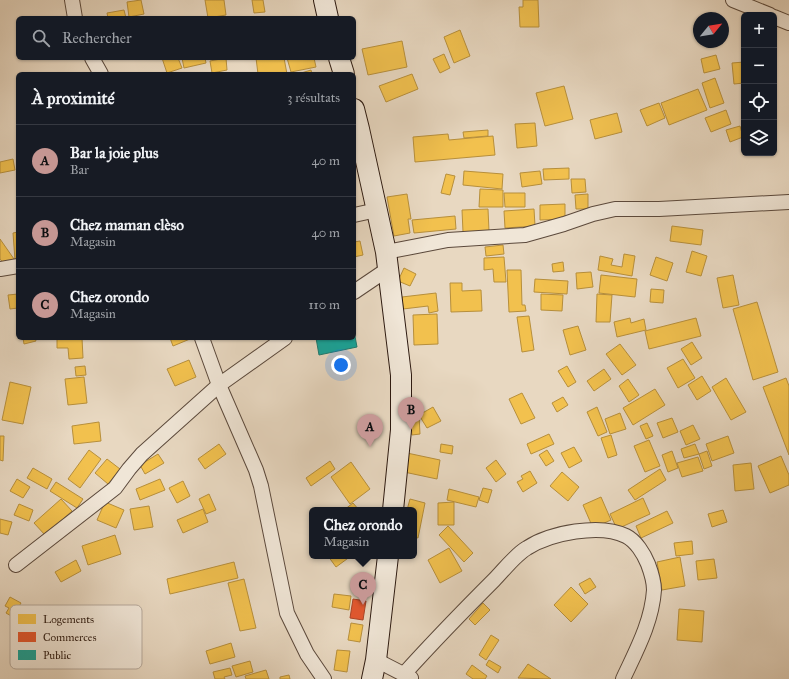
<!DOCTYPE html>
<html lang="fr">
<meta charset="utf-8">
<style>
body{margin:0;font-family:"IM FELL Great Primer",serif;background:#20242c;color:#f1f3f6}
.controls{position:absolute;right:12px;top:12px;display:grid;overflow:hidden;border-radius:6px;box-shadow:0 1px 3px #0004}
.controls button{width:36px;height:36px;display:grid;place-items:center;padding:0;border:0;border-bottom:1px solid #363941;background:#171b24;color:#f1f3f6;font:20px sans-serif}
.compass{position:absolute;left:693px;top:12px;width:36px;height:36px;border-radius:50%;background:#171b24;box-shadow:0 1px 3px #0004;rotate:60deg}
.you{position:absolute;left:341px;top:365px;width:14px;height:14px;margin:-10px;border:3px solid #fff;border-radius:50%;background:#1a73e8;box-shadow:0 0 0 6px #1a73e833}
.badge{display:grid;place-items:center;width:26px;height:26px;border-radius:50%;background:#c59692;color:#111;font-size:13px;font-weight:700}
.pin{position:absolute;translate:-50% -33px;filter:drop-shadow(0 1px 2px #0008)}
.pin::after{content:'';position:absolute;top:21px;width:14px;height:12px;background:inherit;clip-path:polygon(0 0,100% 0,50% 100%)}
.popup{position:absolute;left:309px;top:507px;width:108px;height:52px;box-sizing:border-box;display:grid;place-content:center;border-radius:6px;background:#171b24;filter:drop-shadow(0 1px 3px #0005);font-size:13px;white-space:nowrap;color:#9ea1a6}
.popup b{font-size:15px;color:#f1f3f6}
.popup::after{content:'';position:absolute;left:50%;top:100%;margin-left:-8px;border:8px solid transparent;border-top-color:#171b24}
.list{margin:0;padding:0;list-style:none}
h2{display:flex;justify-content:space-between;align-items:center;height:52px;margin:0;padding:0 16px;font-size:17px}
h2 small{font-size:13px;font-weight:400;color:#9ea1a6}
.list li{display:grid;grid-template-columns:26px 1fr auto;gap:12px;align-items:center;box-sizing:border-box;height:72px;padding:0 16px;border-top:1px solid #363941}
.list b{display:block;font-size:15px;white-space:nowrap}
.list p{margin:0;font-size:13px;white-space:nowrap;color:#9ea1a6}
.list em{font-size:13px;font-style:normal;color:#9ea1a6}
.icon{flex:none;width:22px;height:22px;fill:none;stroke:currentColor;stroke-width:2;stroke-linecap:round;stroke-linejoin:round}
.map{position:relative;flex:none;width:789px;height:679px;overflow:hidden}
.search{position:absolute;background:#171b24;box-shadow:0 1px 3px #0004;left:16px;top:16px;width:340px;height:44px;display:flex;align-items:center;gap:10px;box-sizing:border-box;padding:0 14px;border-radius:6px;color:#9ea1a6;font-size:15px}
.panel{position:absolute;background:#171b24;box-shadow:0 1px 3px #0004;left:16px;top:72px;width:340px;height:268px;border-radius:6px}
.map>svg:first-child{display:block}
.homes{fill:#f2c14e;stroke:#b78f3b}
.shops{fill:#e4572e;stroke:#ad4425}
.public{fill:#17a398;stroke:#1d7a6f}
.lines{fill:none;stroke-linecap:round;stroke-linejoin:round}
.street-casing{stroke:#5b493c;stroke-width:16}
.secondary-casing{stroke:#2c1910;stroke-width:22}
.street{stroke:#f0e6d7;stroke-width:14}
.secondary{stroke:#f0e6d7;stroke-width:20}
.key{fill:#f0e6d7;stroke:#b5a89b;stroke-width:1}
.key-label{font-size:11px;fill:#2c1910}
</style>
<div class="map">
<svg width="789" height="679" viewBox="0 0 789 679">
<rect width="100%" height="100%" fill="#e8d8c1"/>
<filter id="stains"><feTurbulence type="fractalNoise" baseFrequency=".005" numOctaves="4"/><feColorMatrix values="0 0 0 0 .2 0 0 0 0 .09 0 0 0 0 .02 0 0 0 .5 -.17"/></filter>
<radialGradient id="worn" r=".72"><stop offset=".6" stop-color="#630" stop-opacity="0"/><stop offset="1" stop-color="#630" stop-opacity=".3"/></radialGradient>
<g class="homes">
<polygon points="141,0 144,14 129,17 127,2"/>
<polygon points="205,0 224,0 226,15 208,18"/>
<polygon points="252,0 263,0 265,12 254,13"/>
<polygon points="523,0 538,0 539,27 520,27 519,7 523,7"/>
<polygon points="124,10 126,18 108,18 107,13"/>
<polygon points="460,30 470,56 454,63 444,37"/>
<polygon points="402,41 407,67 368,75 362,49"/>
<polygon points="444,54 450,68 440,73 433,59"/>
<polygon points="716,55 720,69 704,73 701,59"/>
<polygon points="162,58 178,58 182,68 167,73"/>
<polygon points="182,58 205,58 206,63 184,68"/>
<polygon points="226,58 227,70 212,73 210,61"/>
<polygon points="256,58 284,58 287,74 258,74"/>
<polygon points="287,58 314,58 316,67 291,72"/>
<polygon points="744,62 744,83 734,84 732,63"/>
<polygon points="311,70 312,74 298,74"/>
<polygon points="412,74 418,89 386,102 379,86"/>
<polygon points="715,78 724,103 710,108 702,83"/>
<polygon points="564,86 573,119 545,126 536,93"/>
<polygon points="698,89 707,110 669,125 661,103"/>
<polygon points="659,103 665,118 647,126 640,110"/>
<polygon points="726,110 731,124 711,132 705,118"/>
<polygon points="617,113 622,132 595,139 590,120"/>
<polygon points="535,123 537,146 517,148 515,124"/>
<polygon points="740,126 743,137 730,142 726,130"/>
<polygon points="488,130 488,136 464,138 463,132"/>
<polygon points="448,134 449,140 493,136 495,155 415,162 413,137"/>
<polygon points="13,159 15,170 0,173 0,162"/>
<polygon points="569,168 569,179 544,180 543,169"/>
<polygon points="464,171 503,174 502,189 463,185"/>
<polygon points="540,171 542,184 522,187 520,173"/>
<polygon points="446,174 455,176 450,195 441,193"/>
<polygon points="571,179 585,179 586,192 572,193"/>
<polygon points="480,189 503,190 503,207 479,207"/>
<polygon points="504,193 525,193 525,207 505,207"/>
<polygon points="407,194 411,219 408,219 410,233 394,236 387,197"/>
<polygon points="588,194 588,209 576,209 575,195"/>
<polygon points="565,204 565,219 540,220 540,205"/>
<polygon points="488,209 489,231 463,232 462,210"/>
<polygon points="534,209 535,226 505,228 504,211"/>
<polygon points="455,216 456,229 414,233 412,220"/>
<polygon points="672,226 703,230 701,245 670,241"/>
<polygon points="18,232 18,260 15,260 13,233"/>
<polygon points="0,239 14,259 5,265 0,259"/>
<polygon points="360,241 363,255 354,257 354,242"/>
<polygon points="503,245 504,254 486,256 485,247"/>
<polygon points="692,251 707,256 701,276 686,272"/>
<polygon points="624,254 635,256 632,276 598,270 600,256 613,259 611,265 622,267"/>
<polygon points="504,257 506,282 494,282 493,269 484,270 484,258"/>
<polygon points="656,257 673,263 667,281 650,275"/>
<polygon points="563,262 564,271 553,272 552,264"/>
<polygon points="404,268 416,274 410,286 398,281"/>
<polygon points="507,270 521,270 522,305 525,305 526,311 509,312"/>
<polygon points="591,272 593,287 577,289 576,273"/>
<polygon points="601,275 637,279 635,297 599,293"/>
<polygon points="733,275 739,305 723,308 717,278"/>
<polygon points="535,279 568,281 567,294 534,292"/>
<polygon points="450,283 462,283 462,291 481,290 482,311 451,312"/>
<polygon points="651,289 664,290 663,303 650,302"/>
<polygon points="436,293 438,311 429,313 428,306 403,309 402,297"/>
<polygon points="18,294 18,308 10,309 8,295"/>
<polygon points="541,294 563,295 562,311 541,310"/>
<polygon points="597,294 612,295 610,322 596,322"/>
<polygon points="757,302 778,372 753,380 733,309"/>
<polygon points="437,314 438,344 414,345 413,315"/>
<polygon points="529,316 534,350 522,352 517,317"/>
<polygon points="630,318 631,323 644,319 646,330 617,337 614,322"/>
<polygon points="696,318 701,336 649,349 645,331"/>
<polygon points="578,326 586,350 570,355 563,330"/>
<polygon points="23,338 35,338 36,341 24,344"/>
<polygon points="57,338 82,338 83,358 69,359 68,348 57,348"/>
<polygon points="170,338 189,338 190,339 173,346"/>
<polygon points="692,342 702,358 691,365 681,349"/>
<polygon points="620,344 636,365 622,375 606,354"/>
<polygon points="683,359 695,378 678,388 667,368"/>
<polygon points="189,360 196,377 175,386 167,369"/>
<polygon points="85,366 86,375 76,376 75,367"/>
<polygon points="567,366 576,382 568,387 558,371"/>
<polygon points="604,369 611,379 594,391 587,381"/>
<polygon points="702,376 711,391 697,400 688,385"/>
<polygon points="84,377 87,403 68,405 65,379"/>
<polygon points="726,378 746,412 731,420 712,387"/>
<polygon points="786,378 789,386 789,455 763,387"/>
<polygon points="628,379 639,395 629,402 619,386"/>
<polygon points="10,382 31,387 23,424 2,420"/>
<polygon points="655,389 665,405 633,425 623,408"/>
<polygon points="522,393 535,418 521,424 509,399"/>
<polygon points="563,397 568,405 557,412 552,403"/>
<polygon points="433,407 441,421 427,428 419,415"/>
<polygon points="597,407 607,432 598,436 587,412"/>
<polygon points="620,413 626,429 610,434 605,419"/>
<polygon points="410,415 419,415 420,434 412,435"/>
<polygon points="672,418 678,432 663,438 657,423"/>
<polygon points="99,422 101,441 74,444 72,426"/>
<polygon points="647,423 653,436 646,439 640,426"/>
<polygon points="693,425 700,439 686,445 680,431"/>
<polygon points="549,434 554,444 531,454 527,444"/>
<polygon points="611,435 617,455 608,458 601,438"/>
<polygon points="0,436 4,436 3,461 0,460"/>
<polygon points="728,436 734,453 712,461 706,444"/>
<polygon points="649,440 660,466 645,472 634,446"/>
<polygon points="219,444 226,454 205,469 198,459"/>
<polygon points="441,444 453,446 452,454 440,452"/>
<polygon points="695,444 699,454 684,458 681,449"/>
<polygon points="574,447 582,461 569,468 561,453"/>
<polygon points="89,450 101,459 80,488 68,479"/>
<polygon points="547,450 554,461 546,466 539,455"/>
<polygon points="672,451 678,468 668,472 662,455"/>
<polygon points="707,451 712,466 704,469 699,454"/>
<polygon points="407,453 440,460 437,479 404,472"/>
<polygon points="158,454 164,463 145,474 140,465"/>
<polygon points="781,456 789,475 789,485 770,493 758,466"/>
<polygon points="698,457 703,471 682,477 677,463"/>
<polygon points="107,459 120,469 108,484 95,473"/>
<polygon points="496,460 506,474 496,482 486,468"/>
<polygon points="330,461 335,469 311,486 306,478"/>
<polygon points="351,462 370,489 350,504 331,477"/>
<polygon points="751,463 754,489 735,491 733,465"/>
<polygon points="33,468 52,479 47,489 27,478"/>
<polygon points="660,469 666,480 635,500 628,490"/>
<polygon points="530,471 537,483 523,492 517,482 523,479 521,476"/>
<polygon points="562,472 579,487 568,501 550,486"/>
<polygon points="17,479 30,487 23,498 10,491"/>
<polygon points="160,479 165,490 140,500 136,489"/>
<polygon points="183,481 190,496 177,503 169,488"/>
<polygon points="56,482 83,499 77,508 50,491"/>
<polygon points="483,488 492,490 488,503 479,500"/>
<polygon points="449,489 479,497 476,507 447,500"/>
<polygon points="209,494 216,510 206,514 199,499"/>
<polygon points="601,497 611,520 593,528 583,505"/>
<polygon points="643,498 650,514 617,529 610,514"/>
<polygon points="61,499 72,511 45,535 34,523"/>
<polygon points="410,499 425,503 418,538 414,537 414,510 407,510"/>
<polygon points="105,502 124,510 116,528 97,520"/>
<polygon points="454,502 454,525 438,525 438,503"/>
<polygon points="353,503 359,510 344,510"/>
<polygon points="19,504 33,510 29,521 14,515"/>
<polygon points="149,506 153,527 134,530 130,509"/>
<polygon points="203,509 208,522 183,533 177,520"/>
<polygon points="723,510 727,522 712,527 708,514"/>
<polygon points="667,511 673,523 641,538 636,526"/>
<polygon points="0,519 12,522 8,535 0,533"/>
<polygon points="448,526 473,553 464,562 439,535"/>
<polygon points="115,535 121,554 88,565 82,546"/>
<polygon points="692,541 693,554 676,556 674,543"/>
<polygon points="449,548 462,571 440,583 428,560"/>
<polygon points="328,556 351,556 336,567"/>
<polygon points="680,557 685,586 662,590 657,562"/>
<polygon points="714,559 717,578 698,580 696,561"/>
<polygon points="76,560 81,571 61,582 55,572"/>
<polygon points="234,562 238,578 170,594 167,579"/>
<polygon points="590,578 596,587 585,594 579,584"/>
<polygon points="244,579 256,628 240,631 228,583"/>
<polygon points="571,587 588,604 571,622 554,605"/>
<polygon points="334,594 351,596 349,610 332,607"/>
<polygon points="10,597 21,603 13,617 6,613 9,608 5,606"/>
<polygon points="483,603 490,610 475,625 469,619"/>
<polygon points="679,609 704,611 702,642 677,640"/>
<polygon points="351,623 363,625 360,642 348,640"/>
<polygon points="491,635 499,640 486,660 479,655"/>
<polygon points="231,643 235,657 210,664 206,651"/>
<polygon points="337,650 350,651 347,672 334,670"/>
<polygon points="489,660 501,667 498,673 486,665"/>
<polygon points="250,661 253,672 236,677 232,666"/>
<polygon points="528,664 551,679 518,678"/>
<polygon points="472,665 487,676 485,679 473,679 466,674"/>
<polygon points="230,668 232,675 224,677 225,679 215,679 213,672"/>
<polygon points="266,670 269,679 246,679 245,676"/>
<polygon points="289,675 290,679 280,679 280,677"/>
</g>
<polygon class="shops" points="353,599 366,601 363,620 350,618"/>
<polygon class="public" points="354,331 357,347 319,355 316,338 354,338"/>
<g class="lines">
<g class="street-casing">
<g id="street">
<polyline points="72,0 75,18"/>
<polyline points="733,0 770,15"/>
<polyline points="774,17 789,23"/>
<polyline points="92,58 101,74"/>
<polyline points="354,215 377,210"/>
<polyline points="386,252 448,240 525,235 564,224 593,214 615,209 659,209 789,202"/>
<polyline points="0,269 18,266"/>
<polyline points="354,292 388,269"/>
<polyline points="202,338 219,385 256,470 261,486 287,613 307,654 324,679"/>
<polyline points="16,565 115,488 129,469 142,454 219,385 285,338"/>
<polyline points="376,660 411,678"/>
<path d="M 404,674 C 433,642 463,611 494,580 C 503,571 516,554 527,548 C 550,533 600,523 626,536 C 636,541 644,554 648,564 C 651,572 654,581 654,590 C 652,622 636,651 623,679"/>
</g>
</g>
<g class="secondary-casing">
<g id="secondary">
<polyline points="324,0 328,18"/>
<polyline points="339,58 344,74"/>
<polyline points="354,109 359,129 386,252 401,375 401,430 393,510"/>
<polyline points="372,679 376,660 388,556"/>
</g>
</g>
<use href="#street" class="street"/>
<use href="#secondary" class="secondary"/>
</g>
<rect x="10" y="605" width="132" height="64" rx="6" class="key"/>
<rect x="18" y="614" width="18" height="10" fill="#f2c14e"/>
<rect x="18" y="632" width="18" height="10" fill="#e4572e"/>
<rect x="18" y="650" width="18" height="10" fill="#17a398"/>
<g class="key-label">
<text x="43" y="623">Logements</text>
<text x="43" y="641">Commerces</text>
<text x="43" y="659">Public</text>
</g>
<rect width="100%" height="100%" filter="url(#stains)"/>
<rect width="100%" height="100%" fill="url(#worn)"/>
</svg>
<div class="controls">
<button>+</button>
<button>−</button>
<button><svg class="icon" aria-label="locate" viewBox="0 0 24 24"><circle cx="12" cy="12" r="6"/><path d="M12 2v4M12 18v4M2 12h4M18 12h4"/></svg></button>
<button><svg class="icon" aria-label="layers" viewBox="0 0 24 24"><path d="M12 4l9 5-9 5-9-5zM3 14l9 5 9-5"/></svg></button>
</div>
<svg class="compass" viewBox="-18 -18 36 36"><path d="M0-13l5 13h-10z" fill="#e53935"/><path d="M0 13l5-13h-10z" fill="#9ea1a6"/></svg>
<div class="you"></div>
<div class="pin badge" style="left:370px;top:447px">A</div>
<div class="pin badge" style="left:411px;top:430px">B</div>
<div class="pin badge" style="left:363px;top:605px">C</div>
<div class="popup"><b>Chez orondo</b>Magasin</div>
<div class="search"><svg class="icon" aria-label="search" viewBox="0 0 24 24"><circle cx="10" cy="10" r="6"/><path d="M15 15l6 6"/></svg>Rechercher</div>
<section class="panel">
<h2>À proximité<small>3 résultats</small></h2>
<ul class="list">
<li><span class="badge">A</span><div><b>Bar la joie plus</b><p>Bar</p></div><em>40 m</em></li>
<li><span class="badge">B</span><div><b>Chez maman clèso</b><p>Magasin</p></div><em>40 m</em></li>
<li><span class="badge">C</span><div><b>Chez orondo</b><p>Magasin</p></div><em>110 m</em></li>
</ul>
</section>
</div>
